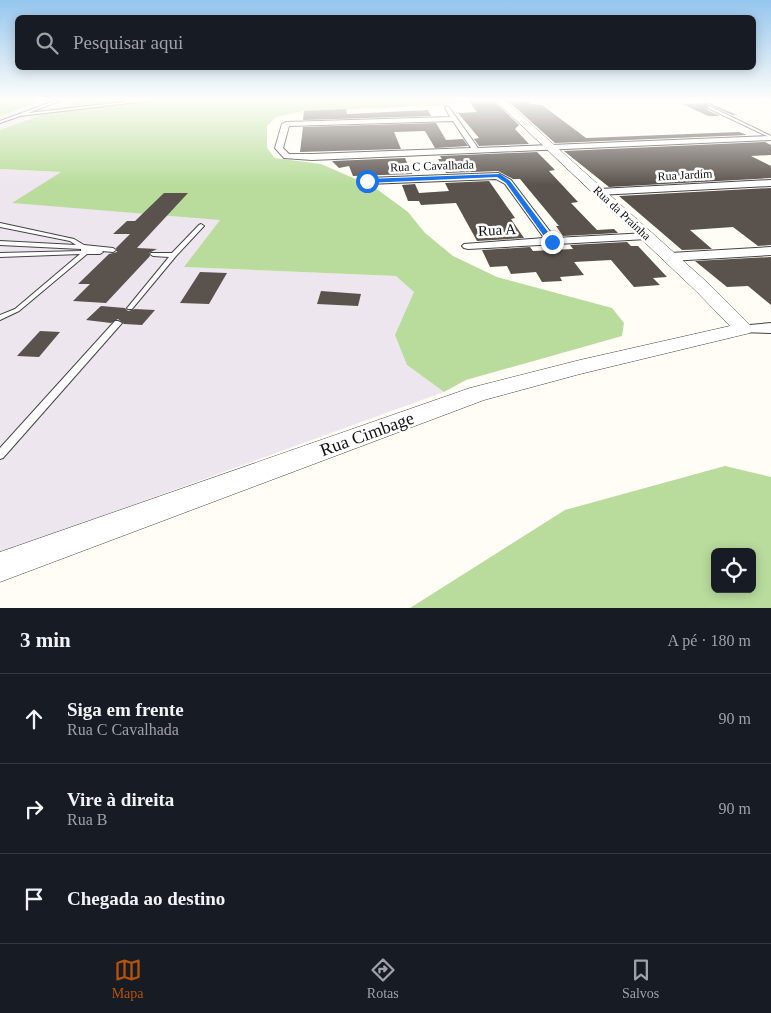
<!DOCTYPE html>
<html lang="pt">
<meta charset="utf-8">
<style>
body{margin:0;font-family:Georgia,serif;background:#242831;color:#f1f3f6}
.controls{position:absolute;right:15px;bottom:15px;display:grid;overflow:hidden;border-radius:8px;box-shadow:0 2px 12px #0003}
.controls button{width:45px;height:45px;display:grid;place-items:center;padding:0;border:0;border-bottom:1px solid #363941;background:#171b24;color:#f1f3f6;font:25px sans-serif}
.stop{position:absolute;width:15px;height:15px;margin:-11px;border:4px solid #1a73e8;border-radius:50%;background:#fff}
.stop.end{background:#1a73e8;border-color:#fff;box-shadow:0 1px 5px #0008}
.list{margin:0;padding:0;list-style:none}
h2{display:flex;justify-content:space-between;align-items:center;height:65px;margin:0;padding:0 20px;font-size:21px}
h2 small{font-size:16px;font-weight:400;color:#9ea1a6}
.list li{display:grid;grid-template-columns:32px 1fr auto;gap:15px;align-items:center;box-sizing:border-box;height:90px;padding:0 20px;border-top:1px solid #363941}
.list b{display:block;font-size:19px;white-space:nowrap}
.list p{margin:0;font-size:16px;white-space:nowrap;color:#9ea1a6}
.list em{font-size:16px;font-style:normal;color:#9ea1a6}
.icon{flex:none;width:28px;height:28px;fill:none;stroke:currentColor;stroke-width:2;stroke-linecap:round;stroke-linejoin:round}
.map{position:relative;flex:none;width:771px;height:608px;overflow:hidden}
.search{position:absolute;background:#171b24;box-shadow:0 2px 12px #0003;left:15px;right:15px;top:15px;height:55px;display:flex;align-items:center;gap:12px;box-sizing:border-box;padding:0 18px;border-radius:8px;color:#9ea1a6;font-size:19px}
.sheet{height:335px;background:#171b24}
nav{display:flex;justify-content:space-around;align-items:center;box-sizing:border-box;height:70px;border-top:1px solid #363941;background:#171b24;font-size:14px;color:#9ea1a6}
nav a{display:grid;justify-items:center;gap:2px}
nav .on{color:#b45309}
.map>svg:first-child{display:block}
.industrial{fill:#eee6ef}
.forest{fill:#b9dc9c;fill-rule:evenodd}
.building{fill:#5a524d}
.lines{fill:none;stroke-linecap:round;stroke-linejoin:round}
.service-casing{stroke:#444;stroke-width:2}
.minor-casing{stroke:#444;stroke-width:2}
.tertiary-casing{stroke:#444;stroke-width:1}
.service{fill:#fff;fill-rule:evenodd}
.minor{fill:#fff;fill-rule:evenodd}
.tertiary{fill:#fff;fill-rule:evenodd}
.route{fill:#1a73e8}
.labels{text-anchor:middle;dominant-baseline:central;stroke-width:5;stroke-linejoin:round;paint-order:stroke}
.far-street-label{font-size:12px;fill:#111;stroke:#fff}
.street-label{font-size:15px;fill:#111;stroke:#fff}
.near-street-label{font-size:18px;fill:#111;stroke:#fff}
</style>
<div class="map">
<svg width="771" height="608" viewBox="0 0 771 608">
<rect width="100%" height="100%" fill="#fffdf5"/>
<g class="industrial">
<polygon points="45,100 81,100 0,130 0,116"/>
<polygon points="0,169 62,172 13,203 221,219 185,267 396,276 414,291 407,365 444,392 0,553"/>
</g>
<g class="forest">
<polygon points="0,100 45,100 0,116"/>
<polygon points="81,100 457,100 458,102 451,105 304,111 276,117 267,126 267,148 275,158 321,164 374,187 408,212 425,233 453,256 497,277 612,308 624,323 622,336 466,380 444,392 407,365 395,335 414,292 396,276 184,267 220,220 12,203 61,172 0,169 0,130"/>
<path d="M 725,466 L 771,477 L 771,608 L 410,608 L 565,510 ZM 715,552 L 752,552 L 752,589 L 715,589 Z"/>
</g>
<g class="building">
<polygon points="468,100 493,100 519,125 515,129 529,144 479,146 474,139 479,138 458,113 477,112"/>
<polygon points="507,100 519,100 519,102 528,102 532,104 542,105 586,138 739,132 747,135 555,143"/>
<polygon points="709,103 737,115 732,115 708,104 707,110 720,116 708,116 682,104"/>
<polygon points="346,109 347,114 428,110 431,116 303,120 304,111"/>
<polygon points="436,123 446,140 463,139 468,146 435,148 425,131 394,132 401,149 300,152 303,127"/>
<polygon points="765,142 771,145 771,155 751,156 771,166 771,178 609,187 564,151"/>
<polygon points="537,152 555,170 549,171 578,202 571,203 597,230 614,229 618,233 563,236 556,226 559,226 520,179 513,179 498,171 446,173 438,159 442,159 440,156"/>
<polygon points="405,158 412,174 353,176 349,166 339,168 332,161"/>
<polygon points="489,181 515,218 511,219 524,238 477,241 456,203 421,205 419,201 408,201 402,185 415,184 419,193 449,191 445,183"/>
<polygon points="771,188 771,245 758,246 733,227 690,230 712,249 682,250 619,196"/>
<polygon points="164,193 188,193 137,248 157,249 149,253 150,256 106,303 73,301 90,284 78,284 109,254 117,252 116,248 130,234 113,234 127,221 135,221"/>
<polygon points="627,242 631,246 638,246 667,277 653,278 660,285 634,287 611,260 574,262 584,275 560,277 562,281 542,282 536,272 511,274 507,266 490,267 482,250 530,247 533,251 573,249 570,245"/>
<polygon points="771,257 771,305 748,286 727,287 695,261"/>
<polygon points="200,272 227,273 209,304 180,303"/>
<polygon points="321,291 361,294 358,306 317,304"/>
<polygon points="101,306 125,308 128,311 135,309 155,310 142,325 124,324 118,319 111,323 86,320"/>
<polygon points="40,331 60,332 39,357 17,356"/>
</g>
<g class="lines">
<g class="service-casing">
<g id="service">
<polygon points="57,100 62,100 28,113 142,100 154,100 20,116 0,123 0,121"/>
<polygon points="709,106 771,136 771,138 708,108"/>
<polygon points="0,223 74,239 84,245 113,248 116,250 113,252 102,251 103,252 100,254 87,254 19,311 0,320 0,315 15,309 80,254 0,257 0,253 81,251 81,249 0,245 0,241 76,245 70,241 0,227"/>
<polygon points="201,224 204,226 203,227 176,256 132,309 128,309 127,308 128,307 169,257 153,256 150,254 151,253 172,253 199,225"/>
<polygon points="115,321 118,321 122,323 3,458 0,459 0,448"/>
</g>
</g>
<g class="minor-casing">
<g id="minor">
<path d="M 445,107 L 449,107 L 478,148 L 771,136 L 771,140 L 312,160 L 284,158 L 275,148 L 282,124 L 286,122 L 450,117 ZM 453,121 L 471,148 L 312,154 L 289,154 L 283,148 L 289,126 Z"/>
<polygon points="498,173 511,180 555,238 647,233 653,236 647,239 468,249 464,248 462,246 464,244 544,238 505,184 496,179 367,184 362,181 367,178"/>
<polygon points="771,180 771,186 599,195 594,192 599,189"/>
<polygon points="771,247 771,255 670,261 664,257 670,253"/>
<polygon points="771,323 771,333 738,332 736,329 738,326"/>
</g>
</g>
<g class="tertiary-casing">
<polygon id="tertiary" points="495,100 504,100 709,284 750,325 752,329 750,333 580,374 484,400 0,582 0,552 470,388 580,360 730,326 697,292"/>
</g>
<use href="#service" class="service"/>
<use href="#minor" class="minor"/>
<use href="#tertiary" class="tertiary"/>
</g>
<linearGradient id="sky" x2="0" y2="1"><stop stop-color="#95c6ee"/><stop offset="0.54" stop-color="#fffefa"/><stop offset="1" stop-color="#fffefa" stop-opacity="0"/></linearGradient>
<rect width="771" height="185" fill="url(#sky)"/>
<polygon class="route" points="500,174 510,181 554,240 554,243 549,243 506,183 497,177 367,183 364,181 367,179"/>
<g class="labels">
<g class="far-street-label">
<text transform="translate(432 166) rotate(-2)">Rua C Cavalhada</text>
<text transform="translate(685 175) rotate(-3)">Rua Jardim</text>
<text transform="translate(622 213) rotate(43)">Rua da Prainha</text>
</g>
<g class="street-label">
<text transform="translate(497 230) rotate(-3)">Rua A</text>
</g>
<g class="near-street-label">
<text transform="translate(367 434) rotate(-20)">Rua Cimbage</text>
</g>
</g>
</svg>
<div class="controls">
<button><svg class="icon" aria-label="locate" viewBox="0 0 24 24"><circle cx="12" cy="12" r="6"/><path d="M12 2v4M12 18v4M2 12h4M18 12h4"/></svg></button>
</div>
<div class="stop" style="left:367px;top:181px"></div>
<div class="stop end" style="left:552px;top:242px"></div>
<div class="search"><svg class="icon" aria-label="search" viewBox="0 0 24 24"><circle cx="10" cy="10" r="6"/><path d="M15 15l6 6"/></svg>Pesquisar aqui</div>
</div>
<section class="sheet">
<h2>3 min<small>A pé · 180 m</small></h2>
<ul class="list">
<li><svg class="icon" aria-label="ahead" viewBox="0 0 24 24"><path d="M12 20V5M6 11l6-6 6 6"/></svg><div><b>Siga em frente</b><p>Rua C Cavalhada</p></div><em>90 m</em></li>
<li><svg class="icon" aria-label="right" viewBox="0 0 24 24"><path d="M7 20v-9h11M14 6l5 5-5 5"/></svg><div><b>Vire à direita</b><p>Rua B</p></div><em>90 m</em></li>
<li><svg class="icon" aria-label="arrive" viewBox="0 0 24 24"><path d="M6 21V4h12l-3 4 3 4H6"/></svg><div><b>Chegada ao destino</b></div></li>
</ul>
</section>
<nav>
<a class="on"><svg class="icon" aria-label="map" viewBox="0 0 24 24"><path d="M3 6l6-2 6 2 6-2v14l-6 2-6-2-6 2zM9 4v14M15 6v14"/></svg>Mapa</a>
<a><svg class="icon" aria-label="directions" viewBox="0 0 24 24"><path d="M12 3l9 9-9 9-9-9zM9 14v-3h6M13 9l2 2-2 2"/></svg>Rotas</a>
<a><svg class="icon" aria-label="saved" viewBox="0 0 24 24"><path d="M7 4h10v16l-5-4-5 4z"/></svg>Salvos</a>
</nav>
